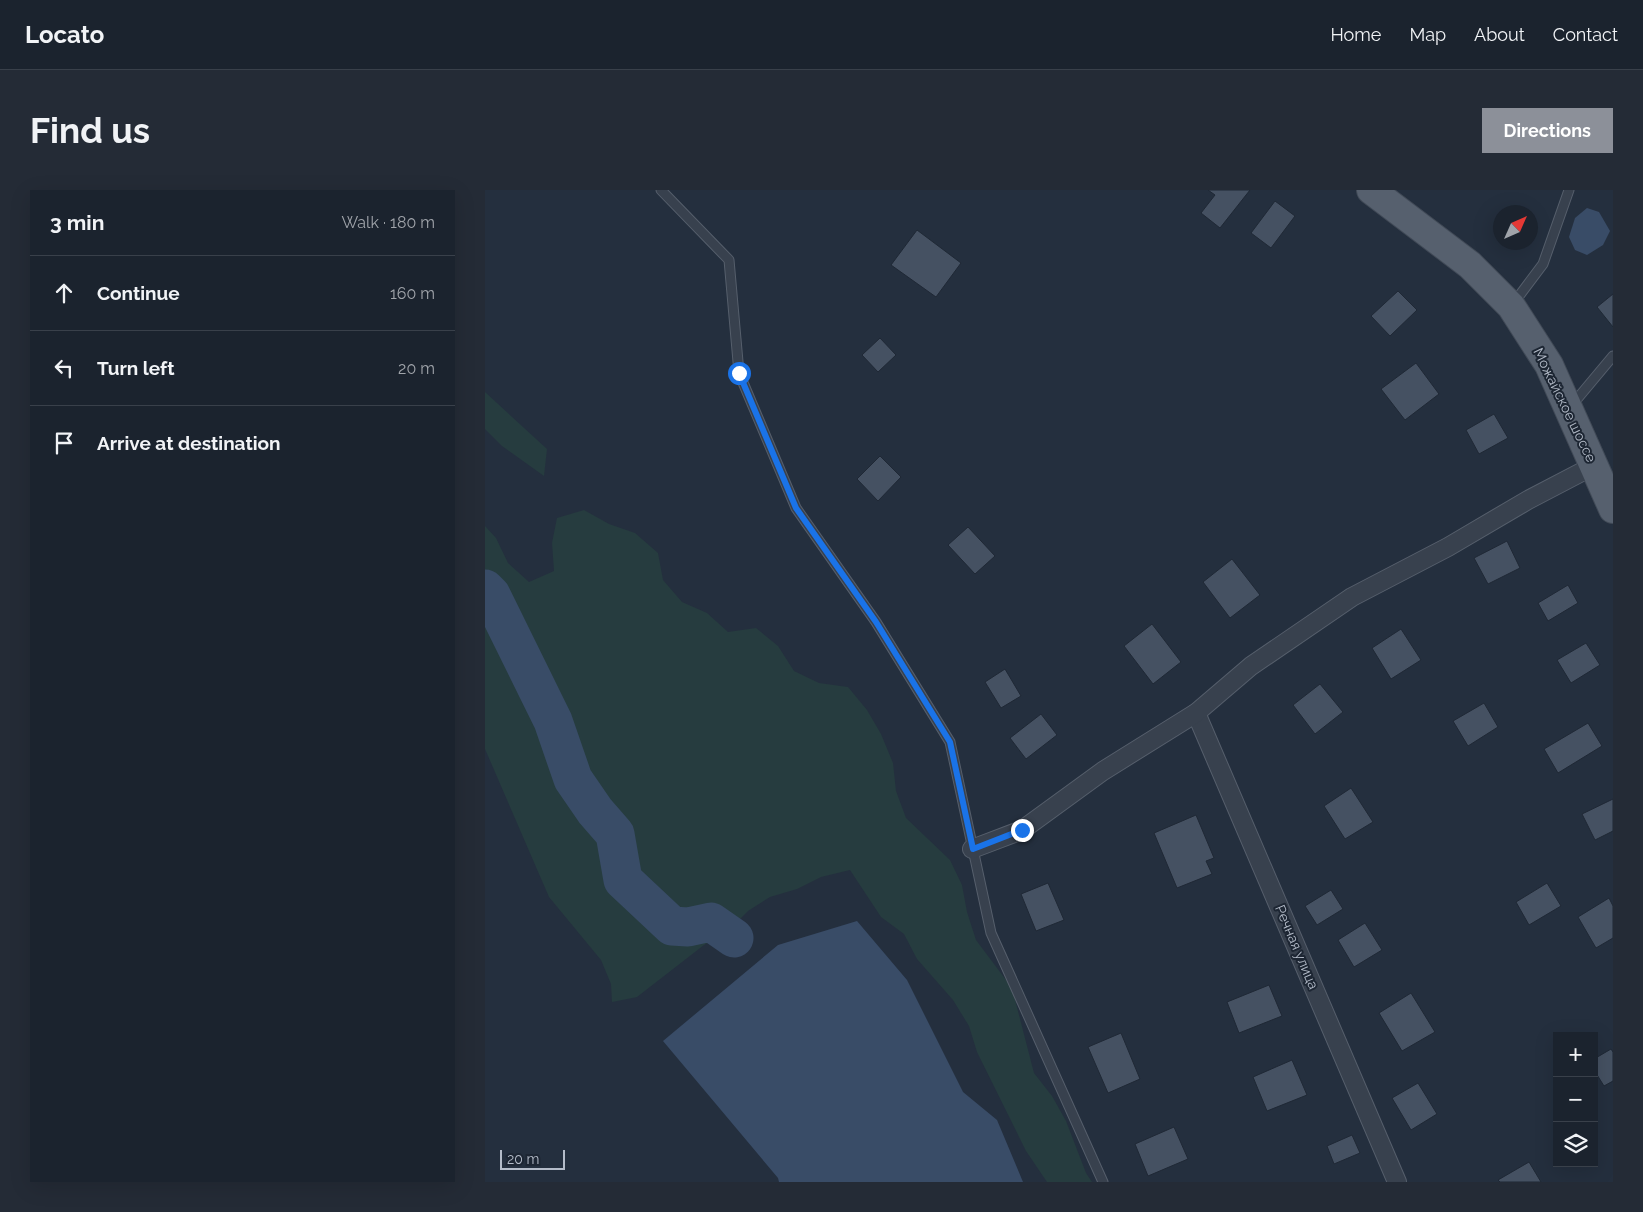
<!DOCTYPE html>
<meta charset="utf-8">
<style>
body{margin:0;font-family:Raleway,sans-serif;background:#242b36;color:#f1f3f6}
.controls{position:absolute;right:15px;bottom:15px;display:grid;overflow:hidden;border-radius:0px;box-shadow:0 5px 20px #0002}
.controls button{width:45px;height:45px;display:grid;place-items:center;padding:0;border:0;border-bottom:1px solid #39404a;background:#1b232e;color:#f1f3f6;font:25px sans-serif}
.compass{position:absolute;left:1008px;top:15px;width:45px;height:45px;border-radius:50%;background:#1b232e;box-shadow:0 5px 20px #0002;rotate:45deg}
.scale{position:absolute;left:15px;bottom:12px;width:65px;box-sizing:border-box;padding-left:5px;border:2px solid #b4bcc9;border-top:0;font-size:14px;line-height:18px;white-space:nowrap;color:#b4bcc9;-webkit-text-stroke:4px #1d2633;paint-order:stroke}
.stop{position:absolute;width:15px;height:15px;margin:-11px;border:4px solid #1a73e8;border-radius:50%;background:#fff}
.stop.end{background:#1a73e8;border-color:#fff;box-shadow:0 1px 5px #0008}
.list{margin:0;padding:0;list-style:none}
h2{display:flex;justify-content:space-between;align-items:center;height:65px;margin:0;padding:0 20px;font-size:21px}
h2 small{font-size:16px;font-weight:400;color:#a0a4aa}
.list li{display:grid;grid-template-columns:32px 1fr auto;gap:15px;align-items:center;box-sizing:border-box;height:75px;padding:0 20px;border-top:1px solid #39404a}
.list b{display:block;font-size:19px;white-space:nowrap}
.list em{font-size:16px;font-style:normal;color:#a0a4aa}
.icon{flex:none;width:28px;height:28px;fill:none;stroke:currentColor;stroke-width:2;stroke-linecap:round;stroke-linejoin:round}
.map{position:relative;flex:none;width:1128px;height:992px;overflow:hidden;border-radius:0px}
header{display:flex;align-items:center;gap:30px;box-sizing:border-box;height:70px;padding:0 25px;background:#1b232e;border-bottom:1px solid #39404a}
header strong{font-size:24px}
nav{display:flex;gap:28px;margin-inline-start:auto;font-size:18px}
.intro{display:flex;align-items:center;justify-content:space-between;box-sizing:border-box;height:120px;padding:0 30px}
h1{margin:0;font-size:35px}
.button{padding:12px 22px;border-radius:0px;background:#8c9099;color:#fff;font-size:18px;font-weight:700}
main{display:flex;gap:30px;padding:0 30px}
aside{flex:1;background:#1b232e;border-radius:0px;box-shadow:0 5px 20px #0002}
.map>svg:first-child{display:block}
.green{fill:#263c3f}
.water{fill:#394c67}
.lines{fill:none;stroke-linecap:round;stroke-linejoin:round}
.river{stroke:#394c67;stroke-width:39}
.building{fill:#455162;stroke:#1f2835}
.service-casing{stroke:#565f6c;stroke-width:11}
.minor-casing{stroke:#565f6c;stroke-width:20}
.primary-casing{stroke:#414a57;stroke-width:30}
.service{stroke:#38414e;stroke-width:9}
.minor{stroke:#38414e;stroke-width:18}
.primary{stroke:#56606e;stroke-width:28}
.route{stroke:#1a73e8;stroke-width:6}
.labels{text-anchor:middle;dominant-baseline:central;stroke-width:4;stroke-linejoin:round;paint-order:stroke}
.street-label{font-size:14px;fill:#b4bcc9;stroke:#1d2633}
</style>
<header>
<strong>Locato</strong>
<nav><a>Home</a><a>Map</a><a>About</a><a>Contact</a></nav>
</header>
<div class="intro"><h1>Find us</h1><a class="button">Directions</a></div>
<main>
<aside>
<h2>3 min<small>Walk · 180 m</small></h2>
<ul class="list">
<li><svg class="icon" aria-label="ahead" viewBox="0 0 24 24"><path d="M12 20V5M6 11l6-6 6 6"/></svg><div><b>Continue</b></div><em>160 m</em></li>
<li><svg class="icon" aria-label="left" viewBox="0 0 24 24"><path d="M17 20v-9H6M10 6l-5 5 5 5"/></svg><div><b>Turn left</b></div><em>20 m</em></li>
<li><svg class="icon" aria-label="arrive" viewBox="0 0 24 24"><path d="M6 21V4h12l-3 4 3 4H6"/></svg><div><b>Arrive at destination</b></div></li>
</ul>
</aside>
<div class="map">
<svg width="1128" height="992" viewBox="0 0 1128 992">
<rect width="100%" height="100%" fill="#242f3e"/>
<g class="green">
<polygon points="0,202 62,259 59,286 17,256 0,239"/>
<polygon points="99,320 124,334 150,343 173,363 178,390 197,412 222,423 243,442 271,438 293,456 309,481 334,493 363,497 382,520 396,544 408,573 411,601 421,628 465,670 477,695 482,722 491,750 527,798 549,883 567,906 581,931 601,983 607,992 562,992 541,961 492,862 484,836 468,810 432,769 419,744 396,727 365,680 336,687 312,699 285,707 263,721 243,741 219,755 152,807 127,812 126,794 116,770 64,707 0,559 0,336 11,348 23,373 44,392 69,381 67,353 72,328"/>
</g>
<g class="water">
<polygon points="1102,18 1114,22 1125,41 1118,55 1102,65 1090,60 1084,47 1090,28"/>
<polygon points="372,731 422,790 478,902 512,930 538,992 294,992 293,988 178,851 293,755"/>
</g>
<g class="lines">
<polyline class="river" points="0,399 6,405 68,531 88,589 110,621 130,644 138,690 187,736 203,737 226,732 249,748"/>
</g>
<g class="building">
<polygon points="723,0 765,0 735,38 716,23 730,5"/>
<polygon points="790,11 810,26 786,58 766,43"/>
<polygon points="432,40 476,73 451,107 406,75"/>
<polygon points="913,101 932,120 905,146 886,126"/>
<polygon points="1128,104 1128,137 1112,117"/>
<polygon points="395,148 411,165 393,182 377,165"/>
<polygon points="931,173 954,204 920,230 896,199"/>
<polygon points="1009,224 1023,248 994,264 981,240"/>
<polygon points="395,266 416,287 393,311 372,289"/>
<polygon points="483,337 510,366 490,384 463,355"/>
<polygon points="1022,351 1035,378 1003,394 989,368"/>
<polygon points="747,369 775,405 745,428 718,392"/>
<polygon points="1083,395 1093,413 1063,431 1053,413"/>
<polygon points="667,434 696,472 668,494 639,456"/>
<polygon points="916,439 936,470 906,489 887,458"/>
<polygon points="1101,453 1115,475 1086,493 1072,470"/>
<polygon points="520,479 536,506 516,518 500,492"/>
<polygon points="835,494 858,522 830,544 808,515"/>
<polygon points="999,513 1013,537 983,556 968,531"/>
<polygon points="556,524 572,545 541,569 525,548"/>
<polygon points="1103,533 1117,556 1073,583 1059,559"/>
<polygon points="866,598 888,632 860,649 839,616"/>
<polygon points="1128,609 1128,641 1110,650 1097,624"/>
<polygon points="711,625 729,668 721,671 727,684 692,698 669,643"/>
<polygon points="563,693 579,730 551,741 536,704"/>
<polygon points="1062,693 1076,716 1044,735 1031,712"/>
<polygon points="846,700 858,719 832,735 820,716"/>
<polygon points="1124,708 1128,716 1128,748 1111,758 1093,727"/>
<polygon points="880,733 897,760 869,777 853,750"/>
<polygon points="784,795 797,826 754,843 742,812"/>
<polygon points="926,803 950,842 917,861 894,823"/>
<polygon points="636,843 655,889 623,903 603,857"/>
<polygon points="1126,859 1128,862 1128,891 1119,896 1109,880 1109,869"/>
<polygon points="807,870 822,905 782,921 768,887"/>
<polygon points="933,893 952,924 926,940 907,908"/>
<polygon points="689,937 703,969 663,986 650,954"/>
<polygon points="867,945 875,963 849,974 842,956"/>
<polygon points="1044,972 1056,992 1015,992 1013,990"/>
</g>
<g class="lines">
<g class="service-casing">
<g id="service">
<polyline points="176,0 244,70 254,183 311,318 391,432 465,552 506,743 618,992"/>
<polyline points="1028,114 1058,74 1084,0"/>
<polyline points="1087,215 1128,166"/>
</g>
</g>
<g class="minor-casing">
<g id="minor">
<polyline points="711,523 912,992"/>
<polyline points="487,659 537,640 618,581 711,523 766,476 867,407 963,357 1043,310 1110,275"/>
</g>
</g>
<g class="primary-casing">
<polyline id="primary" points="886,0 985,75 1026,116 1064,175 1128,319"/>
</g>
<use href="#service" class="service"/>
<use href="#minor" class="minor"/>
<use href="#primary" class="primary"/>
</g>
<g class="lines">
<polyline class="route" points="254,183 311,318 391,432 465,552 488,659 537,640"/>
</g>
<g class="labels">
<g class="street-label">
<text transform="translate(1080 215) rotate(64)">Можайское шоссе</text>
<text transform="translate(812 757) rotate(67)">Речная улица</text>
</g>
</g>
</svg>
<div class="controls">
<button>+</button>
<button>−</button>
<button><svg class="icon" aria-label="layers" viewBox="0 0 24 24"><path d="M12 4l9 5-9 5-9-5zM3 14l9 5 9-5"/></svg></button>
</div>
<svg class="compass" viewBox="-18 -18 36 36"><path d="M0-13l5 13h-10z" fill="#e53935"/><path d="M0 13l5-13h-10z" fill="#a0a4aa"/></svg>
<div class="scale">20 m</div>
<div class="stop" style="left:254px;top:183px"></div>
<div class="stop end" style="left:537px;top:640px"></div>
</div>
</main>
